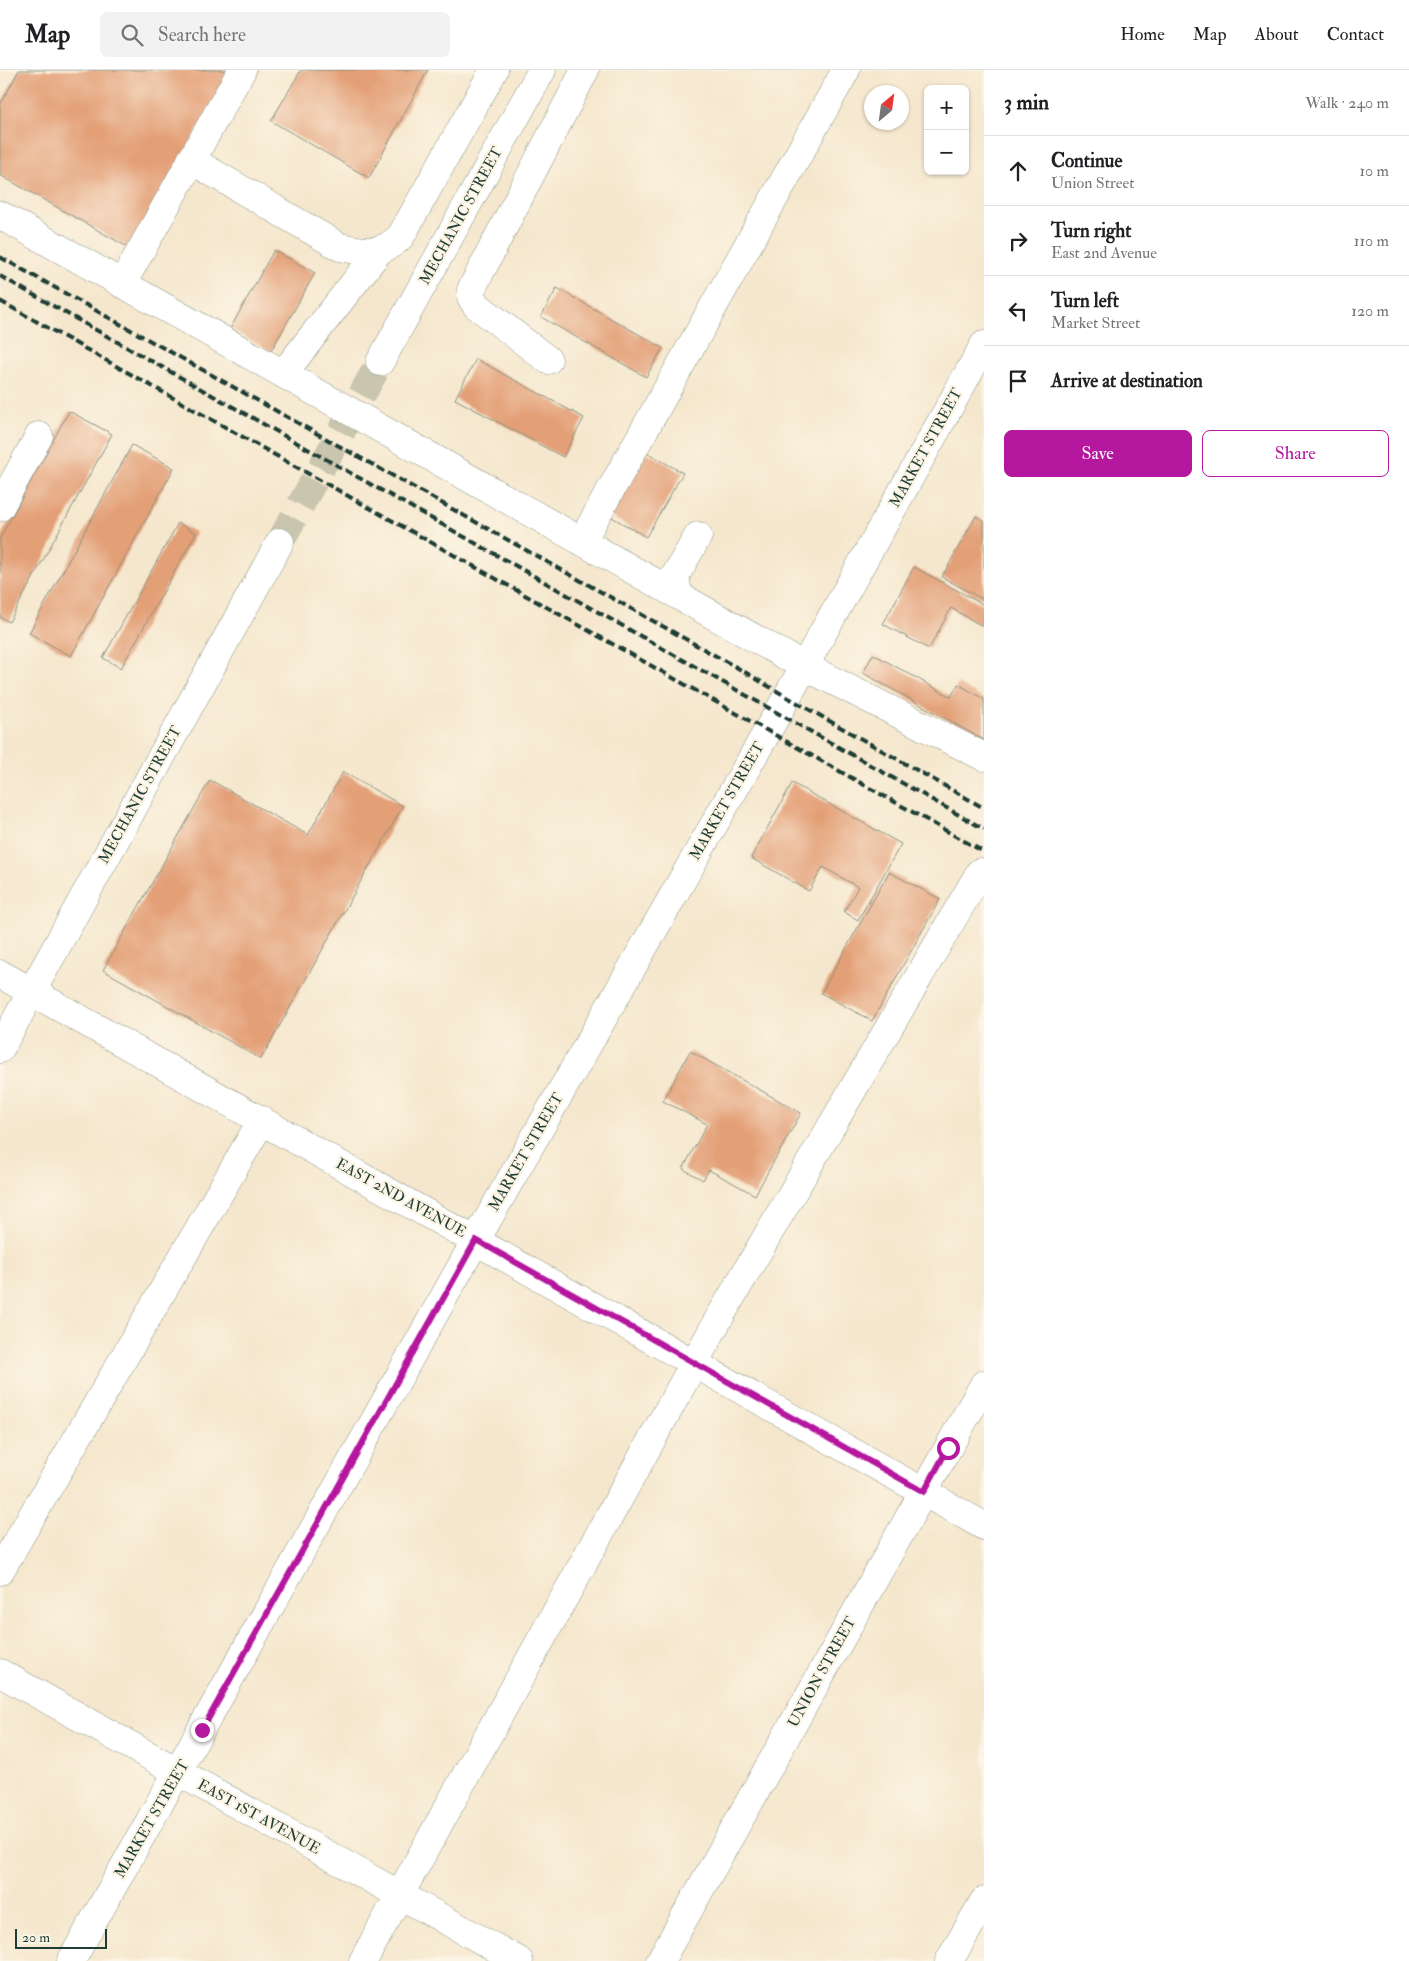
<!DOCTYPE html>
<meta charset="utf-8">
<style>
body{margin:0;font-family:"IM FELL Double Pica",serif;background:#f2f2f2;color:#202124}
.controls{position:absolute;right:15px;top:15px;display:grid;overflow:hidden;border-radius:8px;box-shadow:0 1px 4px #0004}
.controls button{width:45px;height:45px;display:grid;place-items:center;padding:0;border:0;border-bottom:1px solid #e0e0e0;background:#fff;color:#202124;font:25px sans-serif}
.compass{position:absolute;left:864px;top:15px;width:45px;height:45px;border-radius:50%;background:#fff;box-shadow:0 1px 4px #0004;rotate:29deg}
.scale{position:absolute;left:15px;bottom:12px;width:92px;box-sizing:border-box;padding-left:5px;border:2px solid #1f3d34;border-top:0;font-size:14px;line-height:18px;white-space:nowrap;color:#1f3d34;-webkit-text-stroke:4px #fcf5e5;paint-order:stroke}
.stop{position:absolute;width:15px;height:15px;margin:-11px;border:4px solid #b5179e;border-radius:50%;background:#fff}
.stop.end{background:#b5179e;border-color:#fff;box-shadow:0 1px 5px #0008}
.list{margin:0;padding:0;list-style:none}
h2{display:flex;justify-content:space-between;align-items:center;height:65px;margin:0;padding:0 20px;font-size:21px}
h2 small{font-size:16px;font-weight:400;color:#757577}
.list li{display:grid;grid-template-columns:32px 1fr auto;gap:15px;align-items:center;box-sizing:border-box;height:70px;padding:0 20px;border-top:1px solid #e0e0e0}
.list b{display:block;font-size:19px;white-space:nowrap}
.list p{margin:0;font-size:16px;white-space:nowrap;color:#757577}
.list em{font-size:16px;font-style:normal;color:#757577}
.actions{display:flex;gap:10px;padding:15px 20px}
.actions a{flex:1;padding:11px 0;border:1px solid #b5179e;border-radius:8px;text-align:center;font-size:18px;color:#b5179e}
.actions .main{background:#b5179e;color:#fff}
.icon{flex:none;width:28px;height:28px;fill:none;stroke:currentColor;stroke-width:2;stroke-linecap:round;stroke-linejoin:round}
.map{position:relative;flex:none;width:984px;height:1891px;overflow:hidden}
header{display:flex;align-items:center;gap:30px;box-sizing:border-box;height:70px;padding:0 25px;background:#fff;border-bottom:1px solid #e0e0e0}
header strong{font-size:24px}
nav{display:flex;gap:28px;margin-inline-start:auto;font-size:18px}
.search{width:350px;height:45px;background:#f2f2f2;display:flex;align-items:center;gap:12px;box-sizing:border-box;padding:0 18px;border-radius:8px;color:#757577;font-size:19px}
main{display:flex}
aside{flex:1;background:#fff}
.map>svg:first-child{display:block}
.building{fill:#e39f76}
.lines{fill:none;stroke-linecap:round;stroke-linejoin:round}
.minor-tunnel{stroke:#cac5ae;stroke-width:28;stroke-dasharray:28 14;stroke-linecap:butt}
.minor-casing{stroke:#8a9280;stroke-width:29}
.minor{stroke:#fff;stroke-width:28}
.rail{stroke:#1f3d34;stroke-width:4;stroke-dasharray:8 4;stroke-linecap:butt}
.route{stroke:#b5179e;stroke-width:6}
.labels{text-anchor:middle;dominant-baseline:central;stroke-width:4.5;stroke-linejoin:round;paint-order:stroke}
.street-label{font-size:15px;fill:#1f3d34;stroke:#fcf5e5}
</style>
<header>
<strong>Map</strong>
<div class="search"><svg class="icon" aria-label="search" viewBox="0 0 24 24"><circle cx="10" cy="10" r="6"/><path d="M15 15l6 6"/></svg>Search here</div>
<nav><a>Home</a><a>Map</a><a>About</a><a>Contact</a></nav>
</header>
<main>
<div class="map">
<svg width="984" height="1891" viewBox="0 0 984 1891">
<rect width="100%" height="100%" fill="#fcf5e5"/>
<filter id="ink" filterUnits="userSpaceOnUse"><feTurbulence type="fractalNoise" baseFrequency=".02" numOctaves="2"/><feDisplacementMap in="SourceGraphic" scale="10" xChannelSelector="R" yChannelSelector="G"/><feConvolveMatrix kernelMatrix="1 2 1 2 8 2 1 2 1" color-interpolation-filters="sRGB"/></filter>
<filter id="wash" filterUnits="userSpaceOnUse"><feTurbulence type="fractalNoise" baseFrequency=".0096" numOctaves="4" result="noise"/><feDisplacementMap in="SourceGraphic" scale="20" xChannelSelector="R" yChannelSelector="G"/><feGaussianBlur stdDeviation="1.12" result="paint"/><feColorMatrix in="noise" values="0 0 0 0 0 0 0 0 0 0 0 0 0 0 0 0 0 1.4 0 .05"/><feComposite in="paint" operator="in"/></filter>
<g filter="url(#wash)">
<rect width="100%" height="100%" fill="#f5e7cd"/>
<g id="blocks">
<g class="building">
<polygon points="19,0 231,0 131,179 0,105 0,35"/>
<polygon points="301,0 428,0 369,108 271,51"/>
<polygon points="274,180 315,203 271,281 230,259"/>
<polygon points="557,218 663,278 646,307 541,247"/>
<polygon points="476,289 584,348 563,387 455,329"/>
<polygon points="69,341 112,364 9,552 0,547 0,468"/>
<polygon points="132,375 174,398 71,586 29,563"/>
<polygon points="646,382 683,403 646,467 610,446"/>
<polygon points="976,446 984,451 984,530 942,507"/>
<polygon points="178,453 196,463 121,598 103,588"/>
<polygon points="914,497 984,535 984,557 951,538 929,579 883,554"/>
<polygon points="873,584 951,627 958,614 984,629 984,670 863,603"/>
<polygon points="343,702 403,736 261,989 103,900 210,710 308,765"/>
<polygon points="792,713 901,774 858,850 844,842 858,817 823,797 809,821 751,788"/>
<polygon points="889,802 940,829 872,951 821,923"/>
<polygon points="690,981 801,1043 755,1125 709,1100 703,1110 683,1099 707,1054 663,1031"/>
</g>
</g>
</g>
<g filter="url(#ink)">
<use href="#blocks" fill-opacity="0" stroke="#8a9280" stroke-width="1"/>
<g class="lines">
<polyline class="minor-tunnel" points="280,472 380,292"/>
<g class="minor-casing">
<g id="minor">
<path d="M 191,90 L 340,177 C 364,182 382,186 401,166 L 494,0"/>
<polyline points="0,145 804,596 984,687"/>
<polyline points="122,214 242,0"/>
<polyline points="548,290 476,235 471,227 471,220 585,0"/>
<polyline points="380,292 542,0"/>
<polyline points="283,304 379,181"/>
<polyline points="0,437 39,366"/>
<polyline points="582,471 846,0"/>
<polyline points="678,525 675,506 698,466"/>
<polyline points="0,904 984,1456"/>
<polyline points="0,979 280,472"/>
<polyline points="0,1501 262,1050"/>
<polyline points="0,1603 519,1891"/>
<polyline points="71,1891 476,1170 787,627 984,275"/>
<polyline points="363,1891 718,1250 980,802 984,805"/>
<polyline points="660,1891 984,1314"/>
<polyline points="949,1891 984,1831"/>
</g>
</g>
<use href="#minor" class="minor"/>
<g class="rail">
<polyline points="0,187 743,601 787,627 984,738"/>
<polyline points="0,206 984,759"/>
<polyline points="0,231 984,782"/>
</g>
</g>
</g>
<g class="lines" filter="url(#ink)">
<polyline class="route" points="202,1660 476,1170 924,1422 948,1378"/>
</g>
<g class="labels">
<g class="street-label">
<text transform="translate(461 146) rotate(-61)">MECHANIC STREET</text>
<text transform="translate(926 378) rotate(-61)">MARKET STREET</text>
<text transform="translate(140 725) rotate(-61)">MECHANIC STREET</text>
<text transform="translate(727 731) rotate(-60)">MARKET STREET</text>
<text transform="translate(526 1082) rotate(-60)">MARKET STREET</text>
<text transform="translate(401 1128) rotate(29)">EAST 2ND AVENUE</text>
<text transform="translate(822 1602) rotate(-61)">UNION STREET</text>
<text transform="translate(259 1747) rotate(29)">EAST 1ST AVENUE</text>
<text transform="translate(152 1749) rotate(-60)">MARKET STREET</text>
</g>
</g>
</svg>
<div class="controls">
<button>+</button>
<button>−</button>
</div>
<svg class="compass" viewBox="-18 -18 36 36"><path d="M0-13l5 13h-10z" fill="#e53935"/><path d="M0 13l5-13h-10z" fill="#757577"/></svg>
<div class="scale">20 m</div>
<div class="stop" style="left:948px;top:1378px"></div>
<div class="stop end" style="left:202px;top:1660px"></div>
</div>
<aside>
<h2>3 min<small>Walk · 240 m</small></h2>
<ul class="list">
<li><svg class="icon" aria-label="ahead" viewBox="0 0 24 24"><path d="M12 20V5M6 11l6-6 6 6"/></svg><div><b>Continue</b><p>Union Street</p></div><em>10 m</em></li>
<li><svg class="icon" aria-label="right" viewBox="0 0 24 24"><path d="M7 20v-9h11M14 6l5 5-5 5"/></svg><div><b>Turn right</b><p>East 2nd Avenue</p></div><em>110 m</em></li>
<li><svg class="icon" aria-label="left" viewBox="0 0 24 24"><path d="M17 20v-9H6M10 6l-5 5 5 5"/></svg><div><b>Turn left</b><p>Market Street</p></div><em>120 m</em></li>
<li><svg class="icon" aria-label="arrive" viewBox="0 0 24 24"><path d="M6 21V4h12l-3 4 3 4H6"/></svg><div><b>Arrive at destination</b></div></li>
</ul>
<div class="actions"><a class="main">Save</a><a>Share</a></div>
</aside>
</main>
